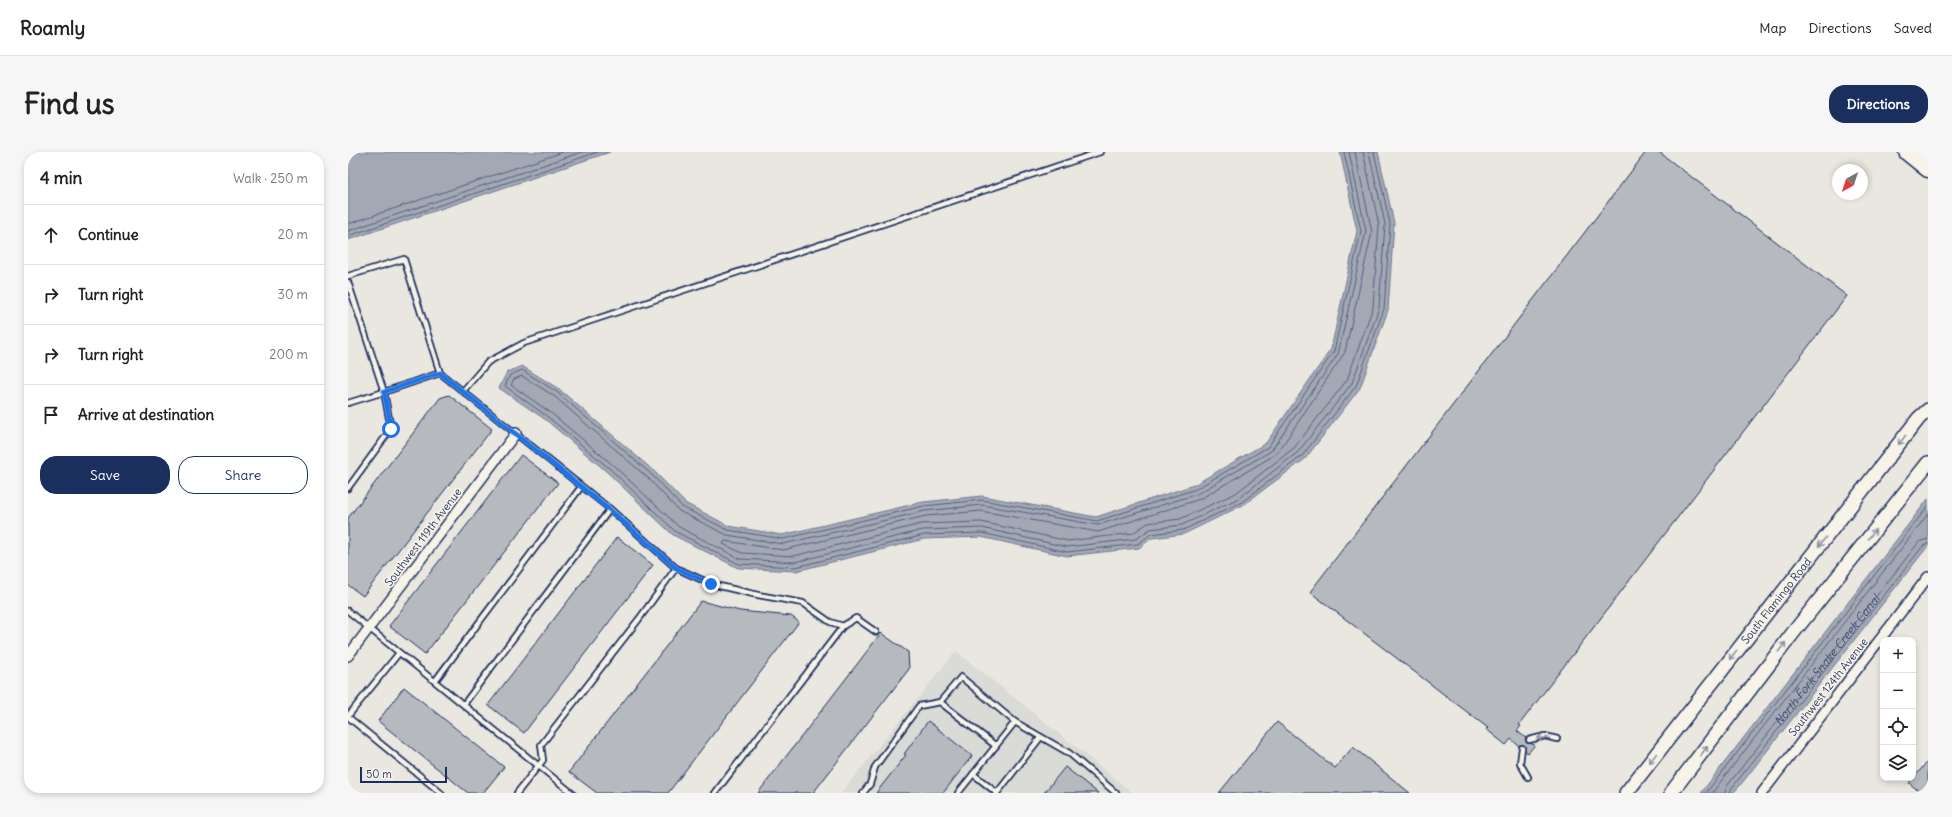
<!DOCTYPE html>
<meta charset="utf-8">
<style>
body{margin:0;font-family:Delius,sans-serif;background:#f6f6f6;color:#222}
.controls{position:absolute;right:12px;bottom:12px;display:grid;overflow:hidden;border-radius:8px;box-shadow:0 2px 6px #0003}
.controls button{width:36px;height:36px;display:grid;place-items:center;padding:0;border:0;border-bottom:1px solid #e0e0e0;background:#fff;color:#222;font:20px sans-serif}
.compass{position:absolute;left:1484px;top:12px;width:36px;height:36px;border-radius:50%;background:#fff;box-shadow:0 2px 6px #0003;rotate:219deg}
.scale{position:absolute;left:12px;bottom:10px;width:87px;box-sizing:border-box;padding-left:4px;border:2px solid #1b2f5e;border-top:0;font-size:11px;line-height:14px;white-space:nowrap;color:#1b2f5e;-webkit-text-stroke:3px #f7f3e8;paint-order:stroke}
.stop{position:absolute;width:12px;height:12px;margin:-9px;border:3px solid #1a73e8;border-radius:50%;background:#fff}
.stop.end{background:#1a73e8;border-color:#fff;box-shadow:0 1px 4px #0008}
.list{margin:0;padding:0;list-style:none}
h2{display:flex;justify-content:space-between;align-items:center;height:52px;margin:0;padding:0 16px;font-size:17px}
h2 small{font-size:13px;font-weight:400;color:#767676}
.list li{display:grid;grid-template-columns:26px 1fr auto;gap:12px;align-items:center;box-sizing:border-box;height:60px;padding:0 16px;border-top:1px solid #e0e0e0}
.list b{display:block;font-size:15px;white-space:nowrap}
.list em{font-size:13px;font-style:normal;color:#767676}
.actions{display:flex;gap:8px;padding:12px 16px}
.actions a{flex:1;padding:9px 0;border:1px solid #1b2f5e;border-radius:16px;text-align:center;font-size:14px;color:#1b2f5e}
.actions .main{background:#1b2f5e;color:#fff}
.icon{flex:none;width:22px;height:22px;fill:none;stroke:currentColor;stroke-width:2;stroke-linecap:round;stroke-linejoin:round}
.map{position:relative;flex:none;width:1580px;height:641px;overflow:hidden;border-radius:16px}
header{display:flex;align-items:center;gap:24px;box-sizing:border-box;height:56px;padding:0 20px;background:#fff;border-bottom:1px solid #e0e0e0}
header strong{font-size:19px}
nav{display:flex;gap:22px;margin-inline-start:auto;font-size:14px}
.intro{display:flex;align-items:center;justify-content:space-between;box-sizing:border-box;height:96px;padding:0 24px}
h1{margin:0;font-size:28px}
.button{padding:10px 18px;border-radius:16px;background:#1b2f5e;color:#fff;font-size:14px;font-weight:700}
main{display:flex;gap:24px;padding:0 24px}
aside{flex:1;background:#fff;border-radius:16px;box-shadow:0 2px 6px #0003}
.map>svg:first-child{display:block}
.built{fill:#dadad6}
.water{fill:#a3a8b4;stroke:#6d7892}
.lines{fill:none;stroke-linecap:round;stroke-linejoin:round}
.shore{stroke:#515f80;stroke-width:1}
.building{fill:#b6babf;stroke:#1b2f5e}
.service-casing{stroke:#1b2f5e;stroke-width:8}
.minor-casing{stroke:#1b2f5e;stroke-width:12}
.secondary-casing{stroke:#1b2f5e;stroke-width:16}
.motorway-casing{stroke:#1b2f5e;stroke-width:19}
.service{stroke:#f7f3e8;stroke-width:4.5}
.minor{stroke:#f7f3e8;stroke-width:9}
.secondary{stroke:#f7f3e8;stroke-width:13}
.motorway{stroke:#f7f3e8;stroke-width:16}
.oneway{stroke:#8991a3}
.route{stroke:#1a73e8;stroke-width:5}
.labels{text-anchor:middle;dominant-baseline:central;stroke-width:3.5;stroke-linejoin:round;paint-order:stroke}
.street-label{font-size:11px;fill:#1b2f5e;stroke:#f7f3e8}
.water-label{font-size:12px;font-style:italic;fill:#445378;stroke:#f7f3e8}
</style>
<header>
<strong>Roamly</strong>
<nav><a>Map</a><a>Directions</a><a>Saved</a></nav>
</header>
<div class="intro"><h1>Find us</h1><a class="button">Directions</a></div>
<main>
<aside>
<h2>4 min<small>Walk · 250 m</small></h2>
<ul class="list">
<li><svg class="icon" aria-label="ahead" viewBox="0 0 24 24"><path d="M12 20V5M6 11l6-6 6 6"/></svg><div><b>Continue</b></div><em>20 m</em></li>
<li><svg class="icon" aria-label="right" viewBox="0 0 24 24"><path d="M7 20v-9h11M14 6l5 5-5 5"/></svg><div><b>Turn right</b></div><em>30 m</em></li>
<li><svg class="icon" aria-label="right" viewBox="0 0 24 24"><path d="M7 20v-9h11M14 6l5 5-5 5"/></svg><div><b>Turn right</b></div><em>200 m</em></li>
<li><svg class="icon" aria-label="arrive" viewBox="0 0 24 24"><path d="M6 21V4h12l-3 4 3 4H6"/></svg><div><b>Arrive at destination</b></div></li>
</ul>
<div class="actions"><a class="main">Save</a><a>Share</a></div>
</aside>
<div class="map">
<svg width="1580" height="641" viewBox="0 0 1580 641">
<rect width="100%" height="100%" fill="#eae7e0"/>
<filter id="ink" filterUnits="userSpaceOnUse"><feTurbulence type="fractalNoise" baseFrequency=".025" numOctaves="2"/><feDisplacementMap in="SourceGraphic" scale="8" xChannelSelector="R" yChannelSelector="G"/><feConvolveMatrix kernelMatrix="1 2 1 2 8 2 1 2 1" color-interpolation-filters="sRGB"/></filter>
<g filter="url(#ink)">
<polygon class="built" points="608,499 785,641 493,641"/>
<g class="water">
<polygon points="0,0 262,0 0,88"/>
<polygon points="992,0 1030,0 1046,71 1040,158 1012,236 957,307 895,353 836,382 804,386 791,396 719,404 633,385 576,387 448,419 390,416 325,383 259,320 198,268 151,236 159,220 174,214 211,237 307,320 337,351 381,374 434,383 575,350 634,344 748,365 846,333 918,291 983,197 1009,79"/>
<polygon points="1580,347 1580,394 1390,636 1385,641 1353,641"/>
</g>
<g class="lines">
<g class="shore">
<polyline points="996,0 1013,79 986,199 920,295 848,337 749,369 634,348 576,354 435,387 380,378 334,355 304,323 209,240 174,218 162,223 157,234 200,265 261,316 328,380 391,412 448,415 576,383 634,381 719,400 790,392 803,382 835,378 894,350 954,304 1008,234 1036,157 1042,72 1026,0"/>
<polyline points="1001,0 1018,79 990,202 923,299 849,342 750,373 634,353 577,359 435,392 379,383 331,359 300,326 206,244 174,224 166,227 163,233 203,261 265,313 331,375 392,407 447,410 575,378 634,376 719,395 788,387 802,377 834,373 891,346 950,300 1004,231 1031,156 1037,72 1021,0"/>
<polyline points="1007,0 1024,80 997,200 930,300 925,304 852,347 750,380 633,359 578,364 435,398 377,389 375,392 394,401 446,404 573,372 633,370 720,389 785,381 800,371 832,367 888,341 946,296 999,228 1025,155 1031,73 1015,0"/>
<polyline points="0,72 215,0"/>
<polyline points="0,79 234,0"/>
<polyline points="0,84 250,0"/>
<polyline points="1358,641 1580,354"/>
<polyline points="1364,641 1580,362"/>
<path id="s1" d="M 1377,641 L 1379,634 L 1571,390 L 1580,387"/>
<polyline points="1382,641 1383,637 1575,394 1580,392"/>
</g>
</g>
<g class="building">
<polygon points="1298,0 1311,0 1499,144 1171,573 1173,574 1169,579 1178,586 1178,590 1187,593 1180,601 1177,599 1176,593 1171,594 1163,587 1158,593 1138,577 1140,576 962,440"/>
<polygon points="101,243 144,277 15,444 0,433 0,366 92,246"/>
<polygon points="173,303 210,331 77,502 41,474"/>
<polygon points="269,385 305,413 176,581 140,553"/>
<polygon points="353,449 392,459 443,464 451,470 320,641 249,641 221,620"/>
<polygon points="533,481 560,500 561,517 465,641 410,641"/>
<polygon points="56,535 156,615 135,641 120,641 30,569"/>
<polygon points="580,569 624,604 595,641 528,641 558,603 556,602"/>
<polygon points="929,570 987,616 1005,595 1062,641 871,641"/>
<polygon points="1580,609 1580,636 1575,641 1573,641 1561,631"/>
<polygon points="717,615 750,641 696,641"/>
</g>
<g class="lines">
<g class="service-casing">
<g id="service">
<polyline points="0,124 56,107 92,221"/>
<polyline points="0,130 36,240 0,251"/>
<polyline points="115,239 140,210 176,191 752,0"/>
<polyline points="0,336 43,277 36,240 92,221 262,357 328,416 363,432 410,443 455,451 482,470 495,474"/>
<polyline points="0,459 224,641"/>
<polyline points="87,529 233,335"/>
<polyline points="592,550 648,594"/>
<polyline points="116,552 262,357"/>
<polyline points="0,564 51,501"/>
<polyline points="0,565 93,641"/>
<polyline points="1181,588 1197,584 1209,587"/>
<polyline points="1174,596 1172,611 1180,625"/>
<polyline points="625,622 649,641"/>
<polyline points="169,641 195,608 193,593 291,467 328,416"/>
<polyline points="367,641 495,474 508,466 528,480"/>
<polyline points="515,641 522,632 527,615 571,554 592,550 613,525 667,570 721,601 768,641"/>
<polyline points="610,641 667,570"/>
<polyline points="649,641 692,586"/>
</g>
</g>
<g class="minor-casing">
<g id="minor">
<polyline points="0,504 168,281"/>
<polyline points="1414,641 1580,425"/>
</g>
</g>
<g class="secondary-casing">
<g id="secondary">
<path id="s2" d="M 1278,641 L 1571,266 L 1580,258"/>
<polyline points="1323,641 1445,481 1580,311"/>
</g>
</g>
<g class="motorway-casing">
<polyline id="motorway" points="1559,0 1580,17"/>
</g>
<use href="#service" class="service"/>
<use href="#minor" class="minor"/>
<use href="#secondary" class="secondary"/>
<use href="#motorway" class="motorway"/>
</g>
<defs><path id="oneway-shaft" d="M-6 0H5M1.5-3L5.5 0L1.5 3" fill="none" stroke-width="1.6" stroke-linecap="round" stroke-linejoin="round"/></defs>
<g class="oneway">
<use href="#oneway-shaft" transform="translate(1554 288) rotate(128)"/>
<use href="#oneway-shaft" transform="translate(1524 382) rotate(-52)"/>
<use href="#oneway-shaft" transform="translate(1474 390) rotate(128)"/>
<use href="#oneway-shaft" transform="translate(1434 495) rotate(-53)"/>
<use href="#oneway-shaft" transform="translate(1385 503) rotate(128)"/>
<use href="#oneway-shaft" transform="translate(1195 586) rotate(177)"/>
<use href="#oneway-shaft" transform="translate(1356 599) rotate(-53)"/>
<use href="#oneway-shaft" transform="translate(1305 606) rotate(128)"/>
</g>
</g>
<g class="lines" filter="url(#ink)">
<polyline class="route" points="43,277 36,240 92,221 262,358 328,416 363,432"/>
</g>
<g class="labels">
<g class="street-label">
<text transform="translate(75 385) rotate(-53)">Southwest 119th Avenue</text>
<text stroke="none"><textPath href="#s2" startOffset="244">South Flamingo Road</textPath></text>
<text transform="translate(1480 535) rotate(-52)">Southwest 124th Avenue</text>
</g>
<g class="water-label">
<text stroke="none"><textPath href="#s1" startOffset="168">North Fork Snake Creek Canal</textPath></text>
</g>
</g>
</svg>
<div class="controls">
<button>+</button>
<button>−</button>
<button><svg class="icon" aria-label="locate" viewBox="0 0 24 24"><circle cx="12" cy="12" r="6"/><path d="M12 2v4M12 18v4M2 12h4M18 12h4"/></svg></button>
<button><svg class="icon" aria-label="layers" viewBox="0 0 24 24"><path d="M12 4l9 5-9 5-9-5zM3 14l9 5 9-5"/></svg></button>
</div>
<svg class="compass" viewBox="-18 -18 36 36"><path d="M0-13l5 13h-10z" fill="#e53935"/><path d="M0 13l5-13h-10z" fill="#767676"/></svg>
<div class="scale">50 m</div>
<div class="stop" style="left:43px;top:277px"></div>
<div class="stop end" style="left:363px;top:432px"></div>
</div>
</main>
